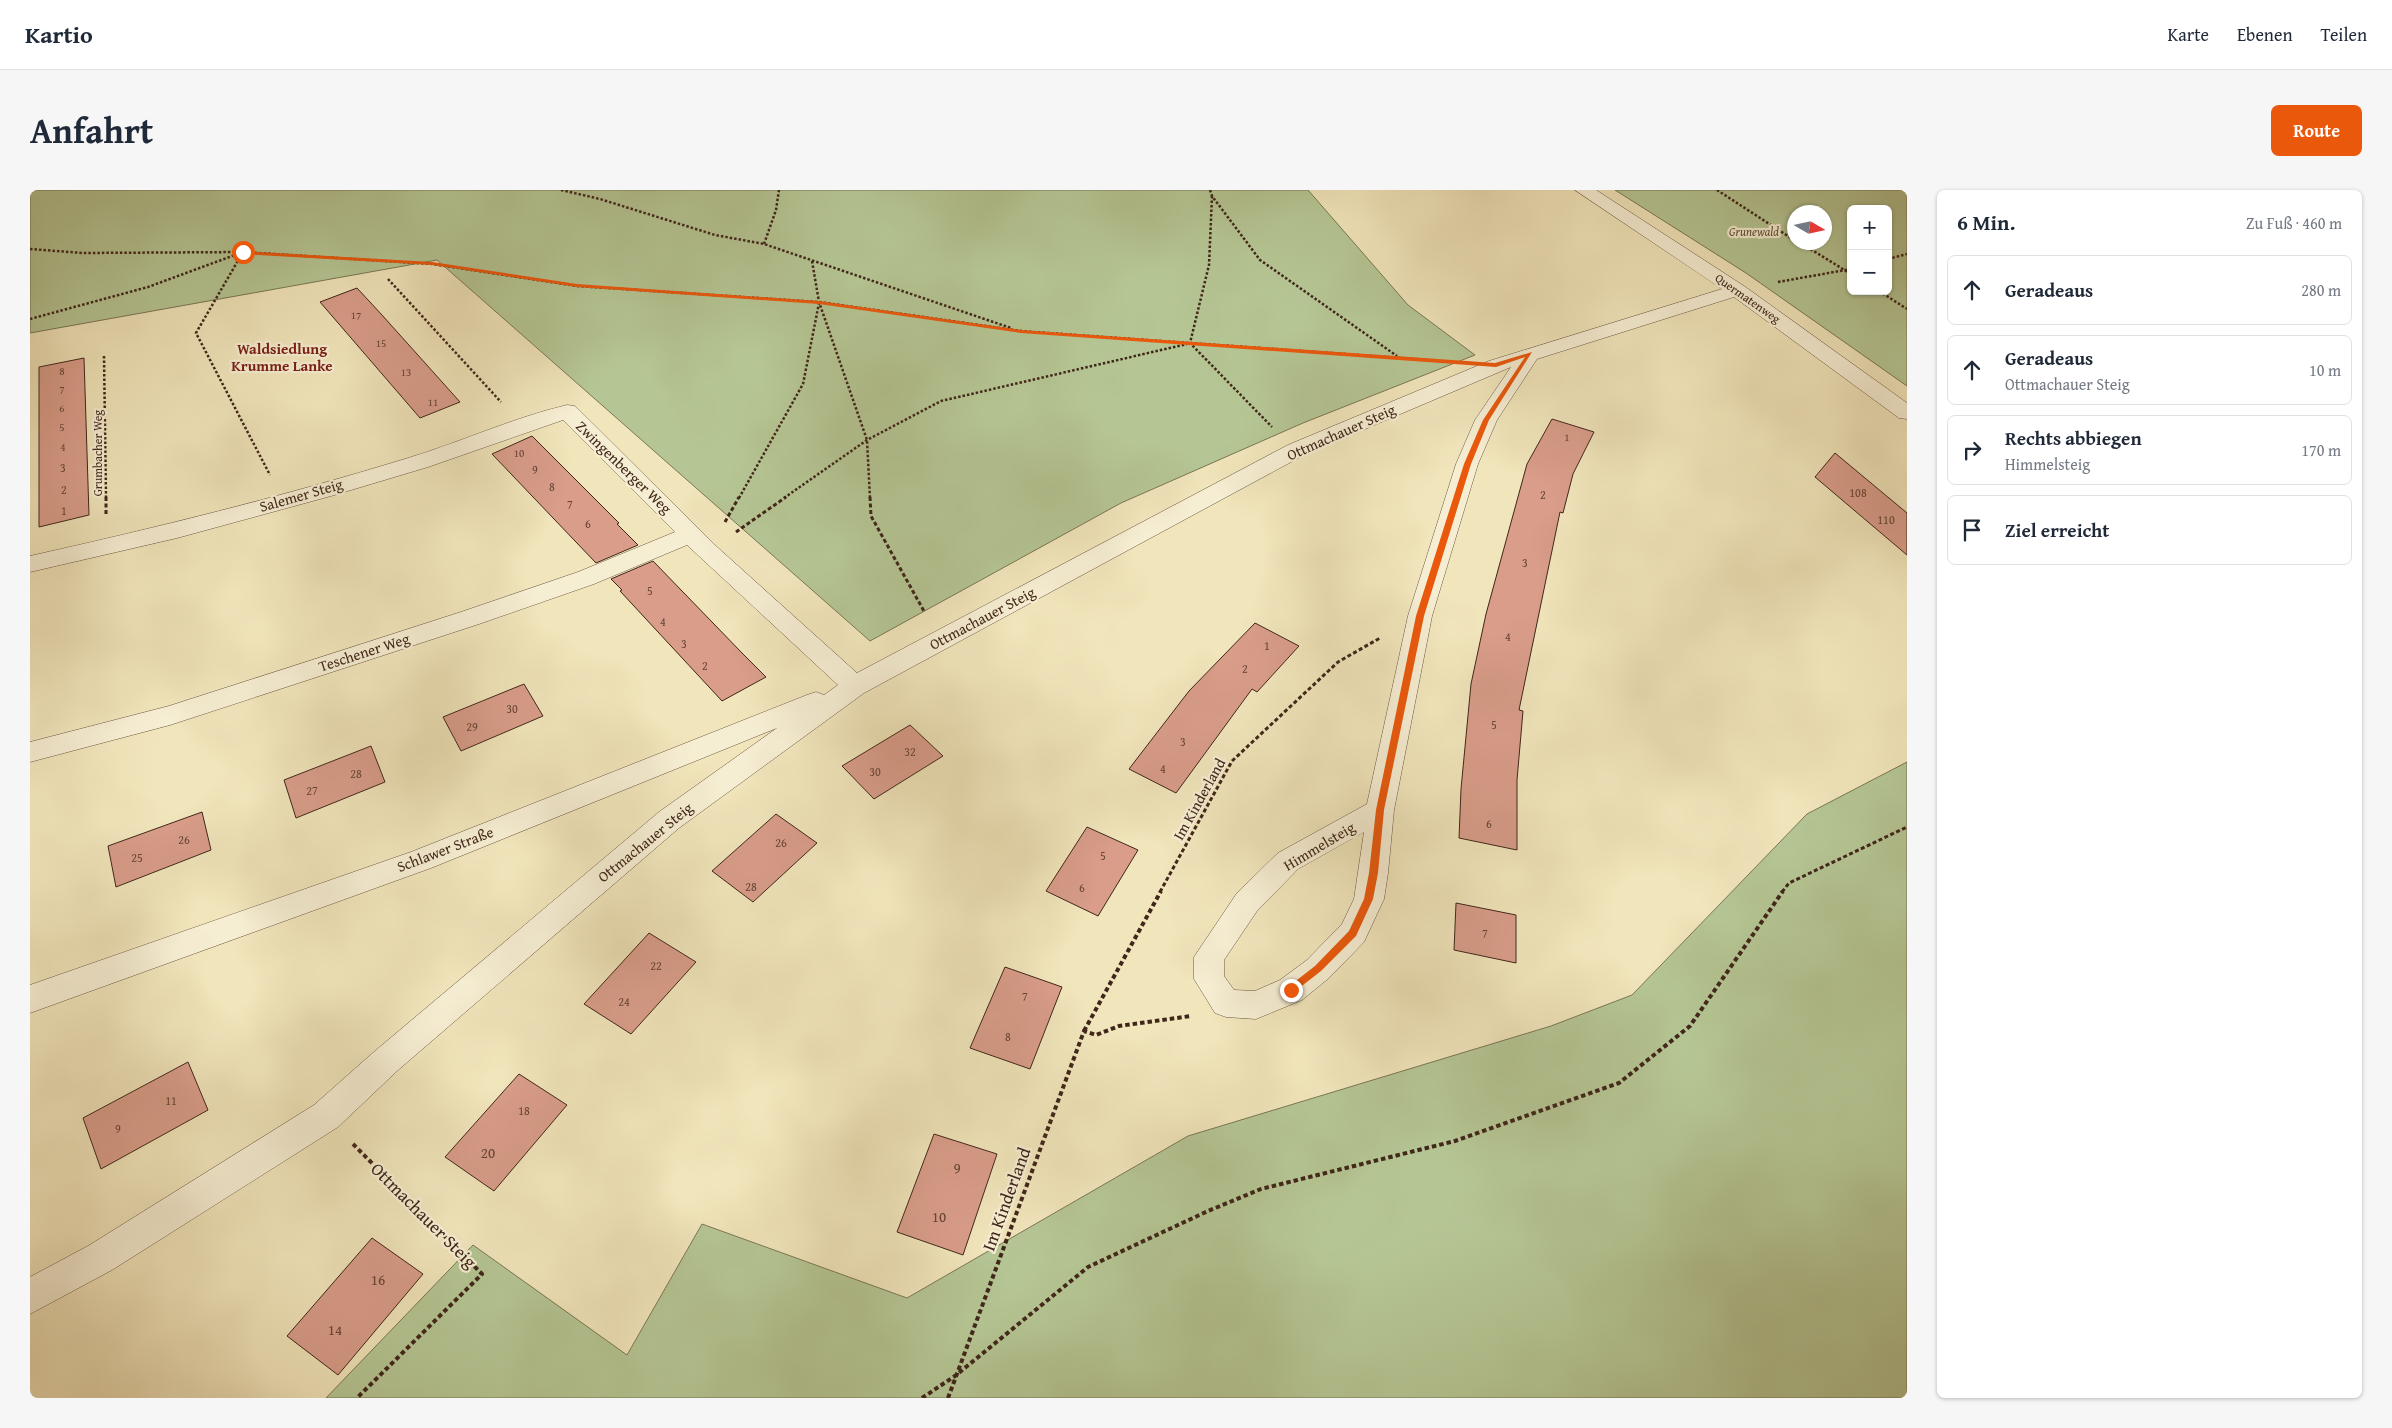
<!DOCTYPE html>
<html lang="de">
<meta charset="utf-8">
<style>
body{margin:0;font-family:"Gentium Book Plus",serif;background:#f6f6f7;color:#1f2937}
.controls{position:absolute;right:15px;top:15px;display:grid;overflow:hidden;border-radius:8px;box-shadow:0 1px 4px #0004}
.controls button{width:45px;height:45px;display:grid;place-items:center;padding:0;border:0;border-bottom:1px solid #e0e1e3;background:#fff;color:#1f2937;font:25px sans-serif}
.compass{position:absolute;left:1757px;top:15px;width:45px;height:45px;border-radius:50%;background:#fff;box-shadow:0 1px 4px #0004;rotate:99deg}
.stop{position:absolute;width:15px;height:15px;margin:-11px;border:4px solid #ea580c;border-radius:50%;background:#fff}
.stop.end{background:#ea580c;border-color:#fff;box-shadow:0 1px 5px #0008}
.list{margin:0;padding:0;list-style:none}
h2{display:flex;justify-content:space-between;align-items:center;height:65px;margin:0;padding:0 20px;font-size:21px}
h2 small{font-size:16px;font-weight:400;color:#747a83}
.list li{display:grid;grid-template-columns:32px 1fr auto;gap:15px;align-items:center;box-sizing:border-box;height:70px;margin:0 10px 10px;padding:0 10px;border:1px solid #e0e1e3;border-radius:8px}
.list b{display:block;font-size:19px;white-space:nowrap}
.list p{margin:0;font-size:16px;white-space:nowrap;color:#747a83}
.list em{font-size:16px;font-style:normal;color:#747a83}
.icon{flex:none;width:28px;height:28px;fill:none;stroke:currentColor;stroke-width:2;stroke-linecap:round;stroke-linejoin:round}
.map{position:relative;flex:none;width:1877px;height:1208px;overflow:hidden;border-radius:8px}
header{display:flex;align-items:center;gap:30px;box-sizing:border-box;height:70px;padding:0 25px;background:#fff;border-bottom:1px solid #e0e1e3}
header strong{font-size:24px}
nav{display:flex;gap:28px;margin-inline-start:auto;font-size:18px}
.intro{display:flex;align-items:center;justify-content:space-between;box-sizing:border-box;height:120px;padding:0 30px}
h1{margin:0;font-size:35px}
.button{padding:12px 22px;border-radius:8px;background:#ea580c;color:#fff;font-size:18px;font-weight:700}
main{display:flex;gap:30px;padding:0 30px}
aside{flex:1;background:#fff;border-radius:8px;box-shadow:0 1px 4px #0004}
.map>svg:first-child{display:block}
.green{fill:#b5c694;stroke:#7a7657;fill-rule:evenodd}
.building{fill:#d99d8a;stroke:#40261a}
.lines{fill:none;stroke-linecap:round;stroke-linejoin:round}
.minor-casing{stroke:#6c5642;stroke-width:1}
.path-far2{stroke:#40261a;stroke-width:2.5;stroke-dasharray:2.5 2;stroke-linecap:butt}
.path-far1{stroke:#40261a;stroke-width:3;stroke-dasharray:4 2.5;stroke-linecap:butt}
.path{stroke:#40261a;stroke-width:4;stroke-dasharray:4.5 3;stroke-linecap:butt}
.minor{fill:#f6eed3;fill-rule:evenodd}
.route{fill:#ea580c}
.labels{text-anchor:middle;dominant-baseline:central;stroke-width:4.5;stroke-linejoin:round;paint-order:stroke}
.far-number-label{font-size:11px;fill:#664436}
.far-park-label{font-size:12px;font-style:italic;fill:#5d4e38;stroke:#f6eed3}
.far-street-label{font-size:12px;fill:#40261a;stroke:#f6eed3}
.number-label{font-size:12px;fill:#664436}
.far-quarter-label{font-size:15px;font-weight:bold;fill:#7a1f14;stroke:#f6eed3}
.street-label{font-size:15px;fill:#40261a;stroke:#f6eed3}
.near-number-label{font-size:15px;fill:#664436}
.near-street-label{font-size:18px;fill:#40261a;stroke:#f6eed3}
</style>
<header>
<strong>Kartio</strong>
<nav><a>Karte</a><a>Ebenen</a><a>Teilen</a></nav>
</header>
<div class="intro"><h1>Anfahrt</h1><a class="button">Route</a></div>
<main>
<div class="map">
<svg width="1877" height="1208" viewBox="0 0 1877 1208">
<rect width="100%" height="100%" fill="#f1e5bb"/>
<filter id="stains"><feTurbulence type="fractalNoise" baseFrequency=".004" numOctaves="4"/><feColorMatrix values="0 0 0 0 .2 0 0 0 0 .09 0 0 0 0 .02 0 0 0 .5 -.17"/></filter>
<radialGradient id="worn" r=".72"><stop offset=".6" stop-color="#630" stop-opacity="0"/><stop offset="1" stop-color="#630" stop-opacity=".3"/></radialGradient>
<g class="green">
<polygon points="0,0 1278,0 1378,115 1445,165 1273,233 1091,313 840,451 407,70 0,143"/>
<path d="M 1585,0 L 1877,0 L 1877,196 L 1716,83 ZM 1821,19 L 1858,19 L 1858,101 L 1821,101 ZM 1794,22 L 1794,52 L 1764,52 L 1764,22 Z"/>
<polygon points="1877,572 1877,1208 296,1208 443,1055 597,1165 672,1034 877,1108 1158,946 1521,836 1602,805 1777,624"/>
</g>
<g class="building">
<polygon points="327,98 352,125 430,212 390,228 290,112"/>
<polygon points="54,168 59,325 9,337 9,177"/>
<polygon points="1522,229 1564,242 1543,284 1533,323 1530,322 1489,520 1493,521 1487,590 1487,660 1429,648 1431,599 1441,494 1456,424 1497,274"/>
<polygon points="502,246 589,333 587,334 608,355 566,373 462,264"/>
<polygon points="1805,263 1877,323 1877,365 1785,287"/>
<polygon points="623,371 713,464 736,487 692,511 590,401 592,400 581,389"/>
<polygon points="1225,433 1269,456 1227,502 1222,499 1146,603 1099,579 1159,501"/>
<polygon points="494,494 513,526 431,561 413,527"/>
<polygon points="880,535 913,566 844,609 812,576"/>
<polygon points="341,556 355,592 266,628 254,590"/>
<polygon points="172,622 181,660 86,697 78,656"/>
<polygon points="746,624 787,653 723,712 682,681"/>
<polygon points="1057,637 1108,660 1068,726 1016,701"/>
<polygon points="1426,713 1486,725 1486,773 1424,760"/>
<polygon points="619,743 666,772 601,844 554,814"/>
<polygon points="975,777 1032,797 1000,879 940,858"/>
<polygon points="158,872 178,920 71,979 53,928"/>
<polygon points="489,884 537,915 464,1001 415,967"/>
<polygon points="904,944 967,964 933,1065 867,1042"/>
<polygon points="342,1048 393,1084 308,1185 257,1146"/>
</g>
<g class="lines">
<g class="minor-casing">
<path id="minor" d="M 1545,0 L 1566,0 L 1714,96 L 1877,213 L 1877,229 L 1869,228 L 1704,107 L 1507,169 L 1467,230 L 1448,274 L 1402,426 L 1364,620 L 1358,683 L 1354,709 L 1334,752 L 1299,788 L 1272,810 L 1226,829 L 1196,827 L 1185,823 L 1164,789 L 1164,767 L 1207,703 L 1248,663 L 1337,614 L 1378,426 L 1426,274 L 1445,230 L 1481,177 L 1274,265 L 834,503 L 649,638 L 367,881 L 308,937 L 82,1080 L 0,1124 L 0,1087 L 58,1056 L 284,915 L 345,861 L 629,622 L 747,538 L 401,678 L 0,823 L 0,795 L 381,662 L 777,505 L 786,502 L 794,505 L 808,495 L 657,355 L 564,394 L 449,434 L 140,535 L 0,572 L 0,552 L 139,516 L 431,422 L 548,382 L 645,342 L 533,230 L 398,277 L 301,306 L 147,348 L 0,382 L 0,366 C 126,338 251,307 375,269 C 429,253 482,228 537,215 L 545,216 L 686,356 L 827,483 L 1258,255 L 1459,171 L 1692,99 ZM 1334,642 L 1324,709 L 1312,734 L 1277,770 L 1250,790 L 1225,801 L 1204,800 L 1194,786 L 1194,770 L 1227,721 L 1268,679 Z"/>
</g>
<g class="path-far2">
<polyline points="531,0 570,9 685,45 734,54 981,138"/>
<polyline points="1180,0 1182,6 1230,70 1367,166"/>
<polyline points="1687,0 1764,50"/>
<polyline points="1182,6 1179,75 1160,153 1242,237"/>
<polyline points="1769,52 1821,84"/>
<polyline points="734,54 746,20 749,0"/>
<polyline points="0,59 53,63 213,62 402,74 547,96 789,112 991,141"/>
<polyline points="1858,69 1877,64"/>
<polyline points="782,71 789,112 837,250 840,308"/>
<polyline points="358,89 471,212"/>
<polyline points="1748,92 1821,79"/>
<polyline points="1849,101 1877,119"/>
<polyline points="0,129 118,97 213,62 166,143 240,285"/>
<polyline points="990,141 1400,170"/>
<polyline points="74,166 76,308"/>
<polyline points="709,308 773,194 789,113"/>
<polyline points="754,308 837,250 911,211 1157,154"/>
</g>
<g class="path-far1">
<polyline points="76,307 76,325"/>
<polyline points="840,307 841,326 895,423"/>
<polyline points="695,332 709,307"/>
<polyline points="706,342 756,307"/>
<polyline points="1130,702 1202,571 1308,472 1350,448"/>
<polyline points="1752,702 1759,693 1877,637"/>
</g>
<g class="path">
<polyline points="1054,841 1131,701"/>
<polyline points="323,954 452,1084 327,1208"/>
<polyline points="892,1208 925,1186 1058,1077 1178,1021 1231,999 1425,951 1589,893 1660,836 1753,701"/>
<polyline points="918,1208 1054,841 1066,845 1089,836 1161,826"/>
</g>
<use href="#minor" class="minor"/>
</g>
<polygon class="route" points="211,61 402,72 547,94 789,111 991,140 1465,173 1502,162 1459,230 1441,274 1394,426 1354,620 1348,683 1343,709 1326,746 1291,781 1264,802 1258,802 1258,797 1285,776 1319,741 1334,709 1339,683 1346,620 1386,426 1434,274 1453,230 1495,167 1466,177 991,143 789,114 547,97 402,75 213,64"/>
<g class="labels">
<g class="far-number-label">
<text x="326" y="125">17</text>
<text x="351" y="153">15</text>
<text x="32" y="181">8</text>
<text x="376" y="182">13</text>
<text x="32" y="199">7</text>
<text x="403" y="212">11</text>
<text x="32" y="218">6</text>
<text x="32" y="237">5</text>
<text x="1537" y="247">1</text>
<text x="33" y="257">4</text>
<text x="489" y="263">10</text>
</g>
<g class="far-park-label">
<text x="1724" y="41">Grunewald</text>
</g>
<g class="far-street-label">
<text transform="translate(1718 108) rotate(35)">Quermatenweg</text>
<text transform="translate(67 263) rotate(-90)">Grumbacher Weg</text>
</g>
<g class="number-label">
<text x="33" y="277">3</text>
<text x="505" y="279">9</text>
<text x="522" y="296">8</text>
<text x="34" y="299">2</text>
<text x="1828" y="302">108</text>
<text x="1513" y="304">2</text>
<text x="540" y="314">7</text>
<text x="34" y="320">1</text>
<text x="1856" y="329">110</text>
<text x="558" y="333">6</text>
<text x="1495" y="372">3</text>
<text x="620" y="400">5</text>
<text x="633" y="431">4</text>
<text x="1478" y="446">4</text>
<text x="654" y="453">3</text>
<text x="1237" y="455">1</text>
<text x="675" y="475">2</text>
<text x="1215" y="478">2</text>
<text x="482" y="518">30</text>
<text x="1464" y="534">5</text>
<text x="442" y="536">29</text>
<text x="1153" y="551">3</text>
<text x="880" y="561">32</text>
<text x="1133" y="578">4</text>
<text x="845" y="581">30</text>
<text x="326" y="583">28</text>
<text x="282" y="600">27</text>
<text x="1459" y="633">6</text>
<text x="154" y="649">26</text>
<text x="751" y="652">26</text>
<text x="1073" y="665">5</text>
<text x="107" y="667">25</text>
<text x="721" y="696">28</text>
<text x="1052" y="697">6</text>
<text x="1455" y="743">7</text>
<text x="626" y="775">22</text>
<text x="995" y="806">7</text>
<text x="594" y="811">24</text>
<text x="978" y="846">8</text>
<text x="141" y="910">11</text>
<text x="494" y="920">18</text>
<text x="88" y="938">9</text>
</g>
<g class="far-quarter-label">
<text x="252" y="158">Waldsiedlung<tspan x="252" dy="17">Krumme Lanke</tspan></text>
</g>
<g class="street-label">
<text transform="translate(1311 242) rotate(-24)">Ottmachauer Steig</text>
<text transform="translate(594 277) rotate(44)">Zwingenberger Weg</text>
<text transform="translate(271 305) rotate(-16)">Salemer Steig</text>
<text transform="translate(952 428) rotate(-28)">Ottmachauer Steig</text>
<text transform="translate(334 462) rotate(-18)">Teschener Weg</text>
<text transform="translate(1169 609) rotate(-61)">Im Kinderland</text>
<text transform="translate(615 652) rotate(-39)">Ottmachauer Steig</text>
<text transform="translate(1289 656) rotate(-31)">Himmelsteig</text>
<text transform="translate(415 659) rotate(-21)">Schlawer Straße</text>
</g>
<g class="near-number-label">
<text x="458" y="962">20</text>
<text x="927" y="977">9</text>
<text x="909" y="1026">10</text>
<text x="348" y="1089">16</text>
<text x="305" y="1139">14</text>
</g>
<g class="near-street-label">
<text transform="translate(976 1009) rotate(-70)">Im Kinderland</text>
<text transform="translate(394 1025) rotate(45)">Ottmachauer Steig</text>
</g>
</g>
<rect width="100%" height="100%" filter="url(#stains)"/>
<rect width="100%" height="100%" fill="url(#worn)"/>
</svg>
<div class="controls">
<button>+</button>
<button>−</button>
</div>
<svg class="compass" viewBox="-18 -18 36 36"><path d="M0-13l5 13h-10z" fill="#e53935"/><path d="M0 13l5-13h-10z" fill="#747a83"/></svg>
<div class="stop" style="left:213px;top:62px"></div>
<div class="stop end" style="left:1261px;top:800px"></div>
</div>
<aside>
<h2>6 Min.<small>Zu Fuß · 460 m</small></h2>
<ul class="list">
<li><svg class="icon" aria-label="ahead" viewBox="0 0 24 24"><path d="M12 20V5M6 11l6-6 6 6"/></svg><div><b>Geradeaus</b></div><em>280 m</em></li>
<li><svg class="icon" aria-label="ahead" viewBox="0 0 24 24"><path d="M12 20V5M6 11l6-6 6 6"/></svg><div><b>Geradeaus</b><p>Ottmachauer Steig</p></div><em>10 m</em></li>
<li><svg class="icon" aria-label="right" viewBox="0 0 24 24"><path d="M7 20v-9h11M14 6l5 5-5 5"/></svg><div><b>Rechts abbiegen</b><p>Himmelsteig</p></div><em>170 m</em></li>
<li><svg class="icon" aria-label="arrive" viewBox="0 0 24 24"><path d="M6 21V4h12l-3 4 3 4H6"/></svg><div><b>Ziel erreicht</b></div></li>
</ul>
</aside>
</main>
